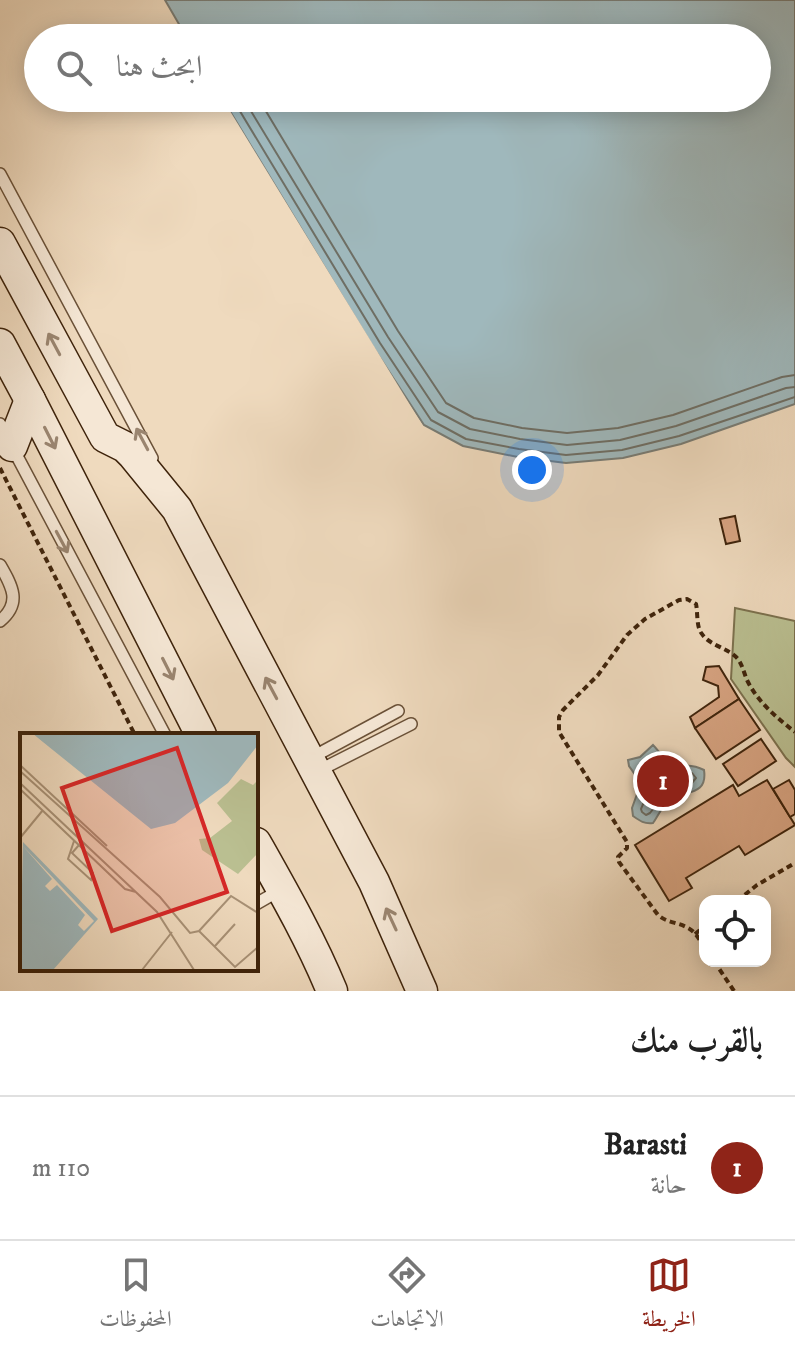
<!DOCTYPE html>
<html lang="ar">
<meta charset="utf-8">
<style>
body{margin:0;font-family:"IM FELL DW Pica",Amiri,serif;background:#f6f6f6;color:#222;direction:rtl}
.controls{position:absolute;right:24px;bottom:24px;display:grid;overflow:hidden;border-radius:16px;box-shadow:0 4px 20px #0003}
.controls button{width:72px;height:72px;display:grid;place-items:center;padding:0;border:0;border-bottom:2px solid #e0e0e0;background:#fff;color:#222;font:40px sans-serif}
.you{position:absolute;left:532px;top:470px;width:28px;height:28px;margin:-20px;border:6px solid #fff;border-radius:50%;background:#1a73e8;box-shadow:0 0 0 12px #1a73e833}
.badge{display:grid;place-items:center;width:52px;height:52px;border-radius:50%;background:#8f2418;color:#fff;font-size:26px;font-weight:700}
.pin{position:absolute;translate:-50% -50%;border:4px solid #fff;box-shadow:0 2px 8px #0006}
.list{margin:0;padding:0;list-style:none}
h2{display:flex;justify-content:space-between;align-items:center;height:104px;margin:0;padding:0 32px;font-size:34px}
h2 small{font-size:26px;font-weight:400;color:#767676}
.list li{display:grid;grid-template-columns:52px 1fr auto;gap:24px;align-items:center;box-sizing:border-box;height:144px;padding:0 32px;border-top:2px solid #e0e0e0}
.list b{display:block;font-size:30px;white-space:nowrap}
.list p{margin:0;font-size:26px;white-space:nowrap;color:#767676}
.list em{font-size:26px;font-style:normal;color:#767676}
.icon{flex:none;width:44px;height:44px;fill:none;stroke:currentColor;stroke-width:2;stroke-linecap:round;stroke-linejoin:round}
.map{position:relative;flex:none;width:795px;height:991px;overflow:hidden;direction:ltr}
.search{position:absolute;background:#fff;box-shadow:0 4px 20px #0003;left:24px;right:24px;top:24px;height:88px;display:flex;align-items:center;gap:20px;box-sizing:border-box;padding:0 28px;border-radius:44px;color:#767676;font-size:30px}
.sheet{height:248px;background:#fff}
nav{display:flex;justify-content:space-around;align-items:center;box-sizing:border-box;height:112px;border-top:2px solid #e0e0e0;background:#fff;font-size:22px;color:#767676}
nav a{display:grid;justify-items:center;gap:4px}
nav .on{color:#8f2418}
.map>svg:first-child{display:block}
.green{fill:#babf91;stroke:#7c714e;stroke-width:2}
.water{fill:#9fb8bc;stroke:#787c75;stroke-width:2}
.pier{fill:#efdabe}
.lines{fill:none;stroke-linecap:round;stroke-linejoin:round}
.shore{stroke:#6e6e64;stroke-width:2}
.building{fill:#d8a482;stroke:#3e230b;stroke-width:2}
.lane-casing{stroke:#6a5138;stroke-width:14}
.secondary-casing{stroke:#3e230b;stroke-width:33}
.path{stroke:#3e230b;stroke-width:4;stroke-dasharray:6 4;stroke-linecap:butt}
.lane{stroke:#f5e7d5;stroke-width:11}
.secondary{stroke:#f5e7d5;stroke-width:30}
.oneway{stroke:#9a8570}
.inset-road{fill:none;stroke:#a89176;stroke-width:2}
.view{fill:#d62828;fill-opacity:0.15;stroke:#d62828;stroke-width:4}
.inset-edge{fill:none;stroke:#3e230b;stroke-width:4}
</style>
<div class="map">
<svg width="795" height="991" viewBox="0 0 795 991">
<rect width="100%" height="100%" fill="#efdabe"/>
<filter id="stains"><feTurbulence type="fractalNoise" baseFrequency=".0025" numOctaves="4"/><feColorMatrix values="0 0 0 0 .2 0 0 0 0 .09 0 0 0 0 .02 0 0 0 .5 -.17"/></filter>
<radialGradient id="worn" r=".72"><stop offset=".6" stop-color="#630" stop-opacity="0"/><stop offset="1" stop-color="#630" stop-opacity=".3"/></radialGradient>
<polygon class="green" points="735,608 795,621 795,767 786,758 731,679"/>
<g class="water">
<polygon points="165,0 795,0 795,404 681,444 623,458 566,463 518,457 463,446 424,425 373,347 222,98 757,98 757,38 187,38"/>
<path d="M 653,745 C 660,752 665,762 675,764 C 687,767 691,763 704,770 C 708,797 683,790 669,801 C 662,806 658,816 653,823 C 644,824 640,821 633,816 L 632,808 L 641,783 L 629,766 L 628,760 L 640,757 Z"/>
</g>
<polygon class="pier" points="218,98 222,98 426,431 421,427 370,349"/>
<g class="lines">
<g class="shore">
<polyline points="232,98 380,343 431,420 466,439 519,449 566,455 622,450 679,436 795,397"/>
<polyline points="243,98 388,337 438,412 470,429 520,439 567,445 620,440 676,426 786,388 795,387"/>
<polyline points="258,98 398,331 446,403 474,418 522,428 567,433 618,428 673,415 782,377 795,375"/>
<path d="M 651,759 L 655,760 C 668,773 674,771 692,773 L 696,778 L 691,784 L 665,794 L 650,813 L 646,815 L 642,812 L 641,809 C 649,790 652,786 642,767 Z"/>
</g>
</g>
<g class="building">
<polygon points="735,516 740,541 726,544 720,519"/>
<polygon points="719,666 739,699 695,728 690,717 719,697 718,686 703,680 706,667"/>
<polygon points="739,699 760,730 716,759 695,728"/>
<polygon points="761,739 776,761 738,786 723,764"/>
<polygon points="767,780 795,825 745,855 739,846 686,878 692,888 669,901 635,845 733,785 739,796"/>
<polygon points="789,780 795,790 795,814 790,817 773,789"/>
</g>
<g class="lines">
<g class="lane-casing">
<g id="lane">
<polyline points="0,174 152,458"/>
<polyline points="0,424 165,735"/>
<path d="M 0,565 C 12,586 22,603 0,621"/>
<polyline points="309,759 398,711"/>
<polyline points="316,772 411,724"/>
<polyline points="256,904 282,889"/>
</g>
</g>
<g class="secondary-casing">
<g id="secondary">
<polyline points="0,243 105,437 125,447 133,455 177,509 374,882 422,991"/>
<polyline points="0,344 30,400 201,735"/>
<polyline points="12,446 30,400"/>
<path d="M 256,843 C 283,891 311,940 332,991"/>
</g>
</g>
<g class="path">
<polyline points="0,468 135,735"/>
<polyline points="737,901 757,885 795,863"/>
<polyline points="695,934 705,926"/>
<path d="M 705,948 C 700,941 696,932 688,928 C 678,922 667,923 658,915 L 619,862 L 618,857 L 627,848 L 627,842 L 559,732 L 559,717 L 563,710 L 598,675 L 627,635 L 645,619 L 679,600 L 687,599 L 696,604 C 698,613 696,627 702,634 C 710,646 729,648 738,659 C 743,666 744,674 748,682 C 758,702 777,718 795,732"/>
<polyline points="714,961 734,991"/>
</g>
<use href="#lane" class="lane"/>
<use href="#secondary" class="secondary"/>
</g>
<defs><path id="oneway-shaft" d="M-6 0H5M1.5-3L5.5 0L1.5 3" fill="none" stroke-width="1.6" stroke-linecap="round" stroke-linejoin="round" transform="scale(2)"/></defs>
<g class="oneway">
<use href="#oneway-shaft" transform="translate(54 344) rotate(-118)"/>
<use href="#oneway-shaft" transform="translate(50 438) rotate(63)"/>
<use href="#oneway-shaft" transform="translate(142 439) rotate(-118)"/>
<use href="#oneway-shaft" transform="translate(62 542) rotate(62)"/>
<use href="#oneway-shaft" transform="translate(168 669) rotate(63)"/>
<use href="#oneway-shaft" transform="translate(271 688) rotate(-118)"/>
<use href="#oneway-shaft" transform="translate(391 919) rotate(-115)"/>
</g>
<g transform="translate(20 733)">
<rect width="238" height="238" fill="#efdabe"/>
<path d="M 221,46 L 233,52 L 238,47 L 238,120 L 218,141 L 182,117 L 179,106 L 190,105 L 212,88 L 197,70 Z" fill="#babf91"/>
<path d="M 13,1 L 238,1 L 238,12 L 208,50 L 155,90 L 131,96 ZM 3,109 L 78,186 L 33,237 L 0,237 Z" fill="#9fb8bc"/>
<path d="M 9,1 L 13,1 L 128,100 L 122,97 ZM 2,112 L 74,188 L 64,198 L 58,192 L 65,182 L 37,152 L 30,158 L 25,153 L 32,146 Z" fill="#efdabe"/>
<path class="inset-road" d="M 0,32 L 87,113M 0,38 L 140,164 L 170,200 L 179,198 L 211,163 L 238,180M 0,50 L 137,179 L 174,237M 0,56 L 105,156 L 116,159M 0,105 L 23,77M 54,108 L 48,126 L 71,147 L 73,140 L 52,120 L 59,112M 179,198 L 215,234 L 238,214M 195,213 L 215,191M 122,237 L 152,199"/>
<path class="view" d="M 157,15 L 207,159 L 92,198 L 42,55 Z"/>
<rect width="238" height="238" class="inset-edge"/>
</g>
<rect width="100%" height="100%" filter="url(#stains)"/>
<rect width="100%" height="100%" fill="url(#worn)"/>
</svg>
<div class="controls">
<button><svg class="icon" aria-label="locate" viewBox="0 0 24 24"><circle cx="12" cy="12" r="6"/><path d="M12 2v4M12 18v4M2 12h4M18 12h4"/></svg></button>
</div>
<div class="you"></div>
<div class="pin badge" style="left:663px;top:781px">1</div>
<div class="search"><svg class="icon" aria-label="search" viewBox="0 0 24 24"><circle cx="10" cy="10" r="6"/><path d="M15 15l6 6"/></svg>ابحث هنا</div>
</div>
<section class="sheet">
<h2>بالقرب منك<small></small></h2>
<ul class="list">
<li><span class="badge">1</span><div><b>Barasti</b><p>حانة</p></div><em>110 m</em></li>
</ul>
</section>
<nav>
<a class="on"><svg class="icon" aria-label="map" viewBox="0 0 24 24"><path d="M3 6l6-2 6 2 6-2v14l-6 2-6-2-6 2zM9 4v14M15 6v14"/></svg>الخريطة</a>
<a><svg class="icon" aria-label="directions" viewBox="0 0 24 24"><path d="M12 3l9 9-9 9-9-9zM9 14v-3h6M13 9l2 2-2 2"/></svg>الاتجاهات</a>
<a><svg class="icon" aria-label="saved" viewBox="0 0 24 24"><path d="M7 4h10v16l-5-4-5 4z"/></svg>المحفوظات</a>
</nav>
